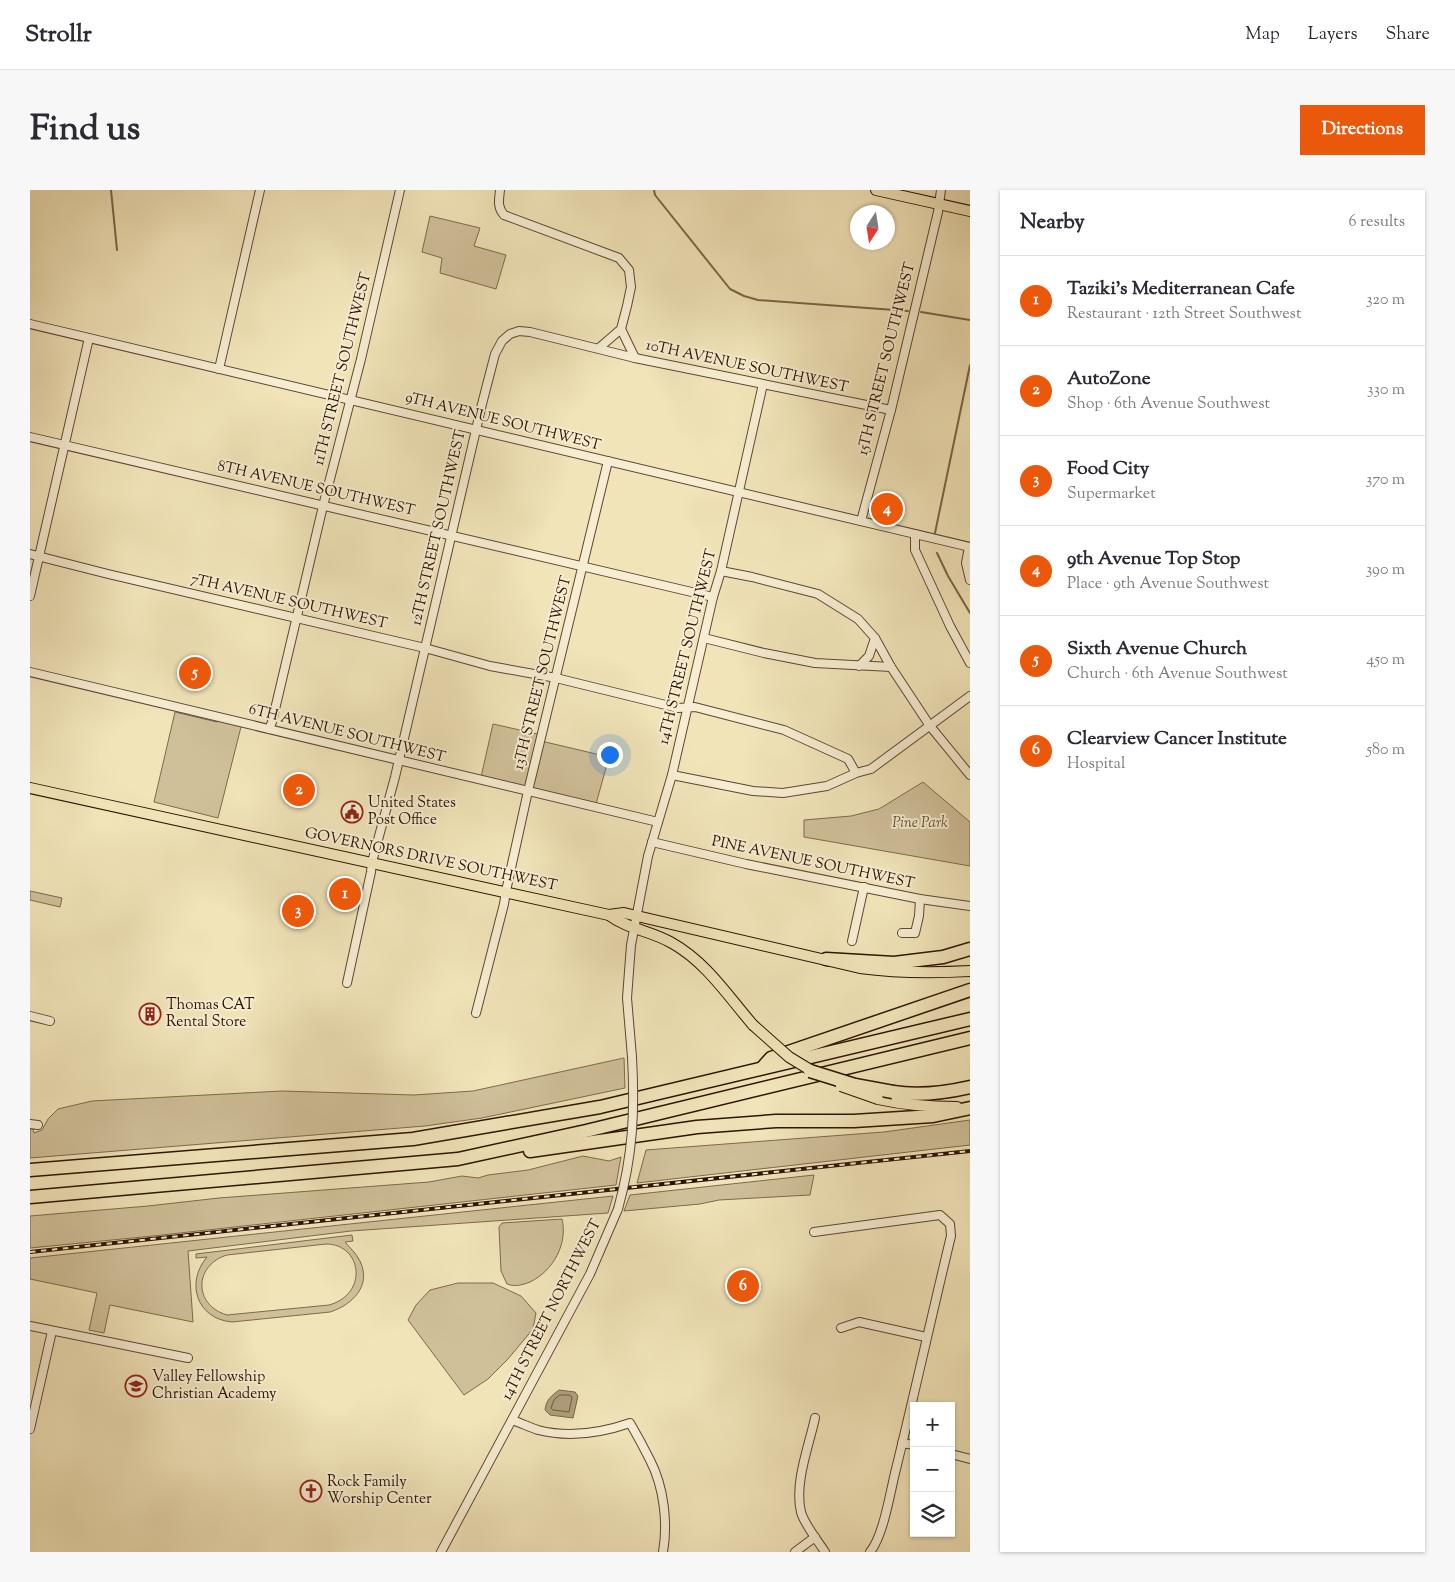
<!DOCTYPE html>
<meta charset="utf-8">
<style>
body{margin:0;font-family:"Sorts Mill Goudy",serif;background:#f7f7f7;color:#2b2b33}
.controls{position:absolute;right:15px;bottom:15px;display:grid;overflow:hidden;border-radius:0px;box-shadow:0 1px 4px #0004}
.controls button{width:45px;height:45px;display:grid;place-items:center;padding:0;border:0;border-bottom:1px solid #e1e1e2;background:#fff;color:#2b2b33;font:25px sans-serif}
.compass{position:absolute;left:820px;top:15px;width:45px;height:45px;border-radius:50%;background:#fff;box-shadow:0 1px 4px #0004;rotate:192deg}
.you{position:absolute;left:579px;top:564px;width:18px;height:18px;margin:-12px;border:4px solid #fff;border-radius:50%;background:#1a73e8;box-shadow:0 0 0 8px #1a73e833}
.badge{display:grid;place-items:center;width:32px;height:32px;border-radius:50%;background:#ea580c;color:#fff;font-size:16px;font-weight:700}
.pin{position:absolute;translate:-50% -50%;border:2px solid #fff;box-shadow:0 1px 5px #0006}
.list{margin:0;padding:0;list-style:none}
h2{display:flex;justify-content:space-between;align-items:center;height:65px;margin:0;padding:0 20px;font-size:21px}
h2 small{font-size:16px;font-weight:400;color:#7c7c81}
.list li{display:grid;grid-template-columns:32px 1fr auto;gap:15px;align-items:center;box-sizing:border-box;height:90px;padding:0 20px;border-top:1px solid #e1e1e2}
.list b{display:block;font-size:19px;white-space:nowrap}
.list p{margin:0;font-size:16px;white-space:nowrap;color:#7c7c81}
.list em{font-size:16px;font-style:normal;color:#7c7c81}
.icon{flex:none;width:28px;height:28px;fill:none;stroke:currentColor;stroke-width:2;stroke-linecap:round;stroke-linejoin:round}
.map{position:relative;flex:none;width:940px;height:1362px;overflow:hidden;border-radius:0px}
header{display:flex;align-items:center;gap:30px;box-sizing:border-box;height:70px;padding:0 25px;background:#fff;border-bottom:1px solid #e1e1e2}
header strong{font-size:24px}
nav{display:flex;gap:28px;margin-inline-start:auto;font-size:18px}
.intro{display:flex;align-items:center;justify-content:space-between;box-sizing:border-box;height:120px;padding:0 30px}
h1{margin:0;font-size:35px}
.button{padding:12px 22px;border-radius:0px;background:#ea580c;color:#fff;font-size:18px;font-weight:700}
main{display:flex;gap:30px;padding:0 30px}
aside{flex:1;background:#fff;border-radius:0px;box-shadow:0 1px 4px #0004}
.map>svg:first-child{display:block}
.green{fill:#d0c09a;stroke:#7e694d;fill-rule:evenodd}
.water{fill:#ae9d7a;stroke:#7a6549}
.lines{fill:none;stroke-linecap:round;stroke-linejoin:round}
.shore{stroke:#6e583d;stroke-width:1}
.stream{stroke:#7a6549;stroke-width:2}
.minor-casing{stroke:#5e462e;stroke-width:10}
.major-casing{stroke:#2d1200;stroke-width:12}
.highway-casing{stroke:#2d1200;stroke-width:15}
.minor{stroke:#f6edd2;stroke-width:8}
.major{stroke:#f1e4b9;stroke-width:10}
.highway{stroke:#f1e4b9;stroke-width:12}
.rail-casing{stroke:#2d1200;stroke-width:4}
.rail{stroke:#f6edd2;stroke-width:2;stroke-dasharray:5.5;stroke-linecap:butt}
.minor-bridge-casing{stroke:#5e462e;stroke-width:10;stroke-linecap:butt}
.major-bridge-casing{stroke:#2d1200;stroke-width:12;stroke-linecap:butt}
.highway-bridge-casing{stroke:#2d1200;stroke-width:15;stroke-linecap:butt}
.minor-bridge{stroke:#f6edd2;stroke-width:8}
.major-bridge{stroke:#f1e4b9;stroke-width:10}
.highway-bridge{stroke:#f1e4b9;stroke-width:12}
.labels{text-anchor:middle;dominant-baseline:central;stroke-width:4;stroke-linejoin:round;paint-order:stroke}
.street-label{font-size:15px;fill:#2d1200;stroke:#f6edd2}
.poi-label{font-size:15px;fill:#2d1200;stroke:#f6edd2;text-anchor:start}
.park-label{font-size:15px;font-style:italic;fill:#664f36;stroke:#f6edd2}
</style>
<header>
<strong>Strollr</strong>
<nav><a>Map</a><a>Layers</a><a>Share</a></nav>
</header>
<div class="intro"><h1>Find us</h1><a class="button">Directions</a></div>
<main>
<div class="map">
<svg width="940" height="1362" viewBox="0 0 940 1362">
<rect width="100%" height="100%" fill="#f1e4b9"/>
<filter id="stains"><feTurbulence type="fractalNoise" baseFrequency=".004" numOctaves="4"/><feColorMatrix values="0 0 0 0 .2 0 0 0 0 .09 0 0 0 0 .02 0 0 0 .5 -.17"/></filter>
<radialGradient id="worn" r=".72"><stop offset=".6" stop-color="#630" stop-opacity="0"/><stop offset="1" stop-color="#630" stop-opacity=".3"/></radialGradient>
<g class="green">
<polygon points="400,26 450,38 444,56 476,65 466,99 410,83 412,68 392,62"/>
<polygon points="145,522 187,532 189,524 213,529 188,628 124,612"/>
<polygon points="463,534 512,545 511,551 579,567 566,614 451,587"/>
<polygon points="893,592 940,632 940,676 774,647 774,630 821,626 849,619"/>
<polygon points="0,701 32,708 30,717 0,710"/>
<polygon points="594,868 595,898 452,928 395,936 0,968 0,939 3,939 4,943 12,940 18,929 28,919 62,911 252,901 384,905 443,901"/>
<polygon points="940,930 940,955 607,993 616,960 854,942"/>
<polygon points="553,966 579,971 591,967 586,995 123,1046 0,1058 0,1026 118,1016 189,1008 399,992 432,986 448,988 458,985 498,980"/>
<polygon points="784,985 780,1005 689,1010 670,1014 594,1021 600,1005"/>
<polygon points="583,1006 578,1023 321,1041 158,1061 163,1132 80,1115 74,1143 59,1140 67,1103 0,1089 0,1068"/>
<path d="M 532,1029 C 538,1054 523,1081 500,1092 C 492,1095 485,1097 477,1094 L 471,1081 L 469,1037 L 472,1033 Z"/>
<path d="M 322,1045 L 323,1051 L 315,1052 C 320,1058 326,1063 330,1071 C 342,1096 322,1115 300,1122 L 202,1132 C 167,1129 155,1093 177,1067 L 166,1068 L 166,1064 ZM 296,1054 C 332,1054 339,1104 299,1115 L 197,1125 C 163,1115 164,1075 197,1065 Z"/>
<polygon points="428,1093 463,1093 491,1106 506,1123 503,1139 478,1169 458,1189 434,1205 378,1130 386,1115 400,1100"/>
</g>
<path class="water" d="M 529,1200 L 545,1202 L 548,1206 L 543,1228 L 520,1225 L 515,1220 C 516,1210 521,1206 529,1200 Z"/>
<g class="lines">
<polygon class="shore" points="530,1205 539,1205 542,1207 539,1222 523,1220 521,1218 524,1210"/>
<g class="stream">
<polyline points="81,0 87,60"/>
<polyline points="624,0 625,5 700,99 714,106 728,110 878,121"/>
<polyline points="891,122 940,130"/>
<polyline points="905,343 940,175"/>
<polyline points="907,363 918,386 940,423"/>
</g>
<g class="minor-casing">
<g id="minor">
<path d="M 470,0 C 469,10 467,17 474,25 L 589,68 L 599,80 L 601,97 L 597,116 L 591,139 L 569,158"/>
<polyline points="0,134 940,357"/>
<polyline points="591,139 605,168"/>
<polyline points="189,179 230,0"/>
<polyline points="0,247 683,407"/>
<polyline points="831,331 861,220 908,22 911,0"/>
<polyline points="885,344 885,360 920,436 940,473"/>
<polyline points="939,357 936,373 940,390"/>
<polyline points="0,364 78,384 395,458 460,476 526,488 648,518 665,517 754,540 818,569 826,583"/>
<polyline points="691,381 722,387 788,404 828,429 845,448 861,477 900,536 940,585"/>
<polyline points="0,406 59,148"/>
<polyline points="674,448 734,463 785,473 861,477"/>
<polyline points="829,476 839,466 845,448"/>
<polyline points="0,482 628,632"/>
<polyline points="239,539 242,532 293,316 331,169 370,0"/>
<polyline points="642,585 723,601 753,603 797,596 826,583 841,579 940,506"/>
<polyline points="622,652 716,674 890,709 940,716"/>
<polyline points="872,743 885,743 889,726 890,709"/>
<polyline points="822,751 834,697"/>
<polyline points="317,793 341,682 342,672 365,587 452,214 465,164 472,151 480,144 489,141 500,142 605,168 861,220"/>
<polyline points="446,823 474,714 476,701 498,601 578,271"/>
<polyline points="0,826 20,831"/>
<polyline points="602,867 597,808 601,755 618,666 642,585 683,407 691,381 733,194"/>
<polyline points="0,934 8,935"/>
<path d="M 784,1042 L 910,1025 L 920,1034 L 921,1046 C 902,1124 885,1202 866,1279 C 860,1302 854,1345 840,1362"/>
<polyline points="0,1136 158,1168"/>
<polyline points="811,1138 829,1132 896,1147"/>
<path d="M 785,1228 C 779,1256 764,1293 771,1322 C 774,1334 788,1351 795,1362"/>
<path d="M 482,1230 C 491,1233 499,1237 508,1240 C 539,1248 571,1243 600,1233 C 607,1245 614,1258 620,1270 C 634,1297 638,1333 633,1362"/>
<polyline points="0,1239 22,1141"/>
<polyline points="872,1253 884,1255"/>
<polyline points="921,1264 940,1269"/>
<polyline points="411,1362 560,1084 588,1019"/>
<polyline points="765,1362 785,1347"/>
</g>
</g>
<g class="major-casing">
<g id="major">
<polyline points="846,0 940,21"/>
<path d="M 0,598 L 579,725 L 594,723 L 607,726 L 830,778 C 867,783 903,783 940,781"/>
<path d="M 579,725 C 597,739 622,741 642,753 C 676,772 698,806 723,835"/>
<path d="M 848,909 C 875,915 900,917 927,917"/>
</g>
</g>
<g class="highway-casing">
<g id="highway">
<polyline points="796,769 864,773 913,767 940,759"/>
<polyline points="732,878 741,868 940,800"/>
<path d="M 863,902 C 889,906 914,903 940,897"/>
<polyline points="500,961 667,937 746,931 824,931 903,926 940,918"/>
<polyline points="0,980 383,949 570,917 940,829"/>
<polyline points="0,1007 428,969 556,941 940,848"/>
</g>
</g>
<use href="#minor" class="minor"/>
<use href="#major" class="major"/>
<use href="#highway" class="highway"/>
<g class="rail-casing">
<polyline id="rail" points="0,1062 940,961"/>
</g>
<use href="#rail" class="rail"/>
<g class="minor-bridge-casing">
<path id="minor-bridge" d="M 588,1019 C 603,965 605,922 602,867"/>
</g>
<g class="major-bridge-casing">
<g id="major-bridge">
<polyline points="723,835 759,867 787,884"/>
<polyline points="811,896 848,909"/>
</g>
</g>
<g class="highway-bridge-casing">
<polyline id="highway-bridge" points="780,881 825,895 863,902"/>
</g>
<use href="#minor-bridge" class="minor-bridge"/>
<use href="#major-bridge" class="major-bridge"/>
<use href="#highway-bridge" class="highway-bridge"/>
</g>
<defs>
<g id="civic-ring" transform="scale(1.125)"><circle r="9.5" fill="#f6edd2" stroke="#8f2418" stroke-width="1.5"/><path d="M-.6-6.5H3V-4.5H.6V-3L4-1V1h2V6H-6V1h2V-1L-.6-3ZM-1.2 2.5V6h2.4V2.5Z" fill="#8f2418"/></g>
<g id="building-ring" transform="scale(1.125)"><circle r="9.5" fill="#f6edd2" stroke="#8f2418" stroke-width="1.5"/><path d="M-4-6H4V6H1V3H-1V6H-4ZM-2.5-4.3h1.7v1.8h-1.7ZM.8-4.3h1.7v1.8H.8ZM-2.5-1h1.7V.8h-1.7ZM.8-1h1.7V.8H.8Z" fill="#8f2418"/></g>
<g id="school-ring" transform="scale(1.125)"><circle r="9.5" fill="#f6edd2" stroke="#8f2418" stroke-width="1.5"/><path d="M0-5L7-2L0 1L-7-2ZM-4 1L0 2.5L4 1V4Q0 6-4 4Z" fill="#8f2418"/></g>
<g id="church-ring" transform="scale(1.125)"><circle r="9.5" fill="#f6edd2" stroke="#8f2418" stroke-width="1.5"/><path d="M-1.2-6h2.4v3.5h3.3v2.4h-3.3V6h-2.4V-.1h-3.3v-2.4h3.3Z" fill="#8f2418"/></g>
</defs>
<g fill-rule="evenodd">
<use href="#civic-ring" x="322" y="622"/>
<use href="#building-ring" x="120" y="824"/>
<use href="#school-ring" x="106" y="1196"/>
<use href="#church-ring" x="281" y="1301"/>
</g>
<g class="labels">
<g class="street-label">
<text transform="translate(857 169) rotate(-76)">15TH STREET SOUTHWEST</text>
<text transform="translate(717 177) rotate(12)">10TH AVENUE SOUTHWEST</text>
<text transform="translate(313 179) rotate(-76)">11TH STREET SOUTHWEST</text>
<text transform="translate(473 232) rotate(14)">9TH AVENUE SOUTHWEST</text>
<text transform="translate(286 299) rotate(13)">8TH AVENUE SOUTHWEST</text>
<text transform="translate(409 338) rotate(-77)">12TH STREET SOUTHWEST</text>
<text transform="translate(259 412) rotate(13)">7TH AVENUE SOUTHWEST</text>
<text transform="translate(658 457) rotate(-76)">14TH STREET SOUTHWEST</text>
<text transform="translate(513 483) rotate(-76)">13TH STREET SOUTHWEST</text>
<text transform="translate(317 544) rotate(14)">6TH AVENUE SOUTHWEST</text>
<text transform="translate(401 670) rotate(12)">GOVERNORS DRIVE SOUTHWEST</text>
<text transform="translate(783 673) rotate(12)">PINE AVENUE SOUTHWEST</text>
<text transform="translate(522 1120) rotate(-63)">14TH STREET NORTHWEST</text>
</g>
<g class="poi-label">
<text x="338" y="613">United States<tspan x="338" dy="17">Post Office</tspan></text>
<text x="136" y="815">Thomas CAT<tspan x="136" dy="17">Rental Store</tspan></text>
<text x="122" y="1187">Valley Fellowship<tspan x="122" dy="17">Christian Academy</tspan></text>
<text x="297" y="1292">Rock Family<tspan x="297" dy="17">Worship Center</tspan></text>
</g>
<g class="park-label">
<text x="890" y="633">Pine Park</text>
</g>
</g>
<rect width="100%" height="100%" filter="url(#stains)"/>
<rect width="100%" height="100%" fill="url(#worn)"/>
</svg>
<div class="controls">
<button>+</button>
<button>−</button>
<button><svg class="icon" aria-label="layers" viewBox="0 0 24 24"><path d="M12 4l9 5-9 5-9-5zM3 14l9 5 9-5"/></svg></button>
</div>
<svg class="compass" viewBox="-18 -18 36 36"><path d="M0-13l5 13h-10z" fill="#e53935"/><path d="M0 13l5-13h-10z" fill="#7c7c81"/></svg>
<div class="you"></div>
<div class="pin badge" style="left:315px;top:704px">1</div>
<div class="pin badge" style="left:269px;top:600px">2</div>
<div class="pin badge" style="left:268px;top:721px">3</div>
<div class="pin badge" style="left:857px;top:319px">4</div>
<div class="pin badge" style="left:165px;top:483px">5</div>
<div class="pin badge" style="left:713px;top:1096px">6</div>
</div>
<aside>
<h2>Nearby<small>6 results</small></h2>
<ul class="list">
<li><span class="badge">1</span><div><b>Taziki's Mediterranean Cafe</b><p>Restaurant · 12th Street Southwest</p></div><em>320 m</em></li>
<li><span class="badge">2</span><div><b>AutoZone</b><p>Shop · 6th Avenue Southwest</p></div><em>330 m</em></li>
<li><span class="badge">3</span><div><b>Food City</b><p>Supermarket</p></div><em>370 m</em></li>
<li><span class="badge">4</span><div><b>9th Avenue Top Stop</b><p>Place · 9th Avenue Southwest</p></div><em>390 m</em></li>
<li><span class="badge">5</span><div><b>Sixth Avenue Church</b><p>Church · 6th Avenue Southwest</p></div><em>450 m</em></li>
<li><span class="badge">6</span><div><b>Clearview Cancer Institute</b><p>Hospital</p></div><em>580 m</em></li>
</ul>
</aside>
</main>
